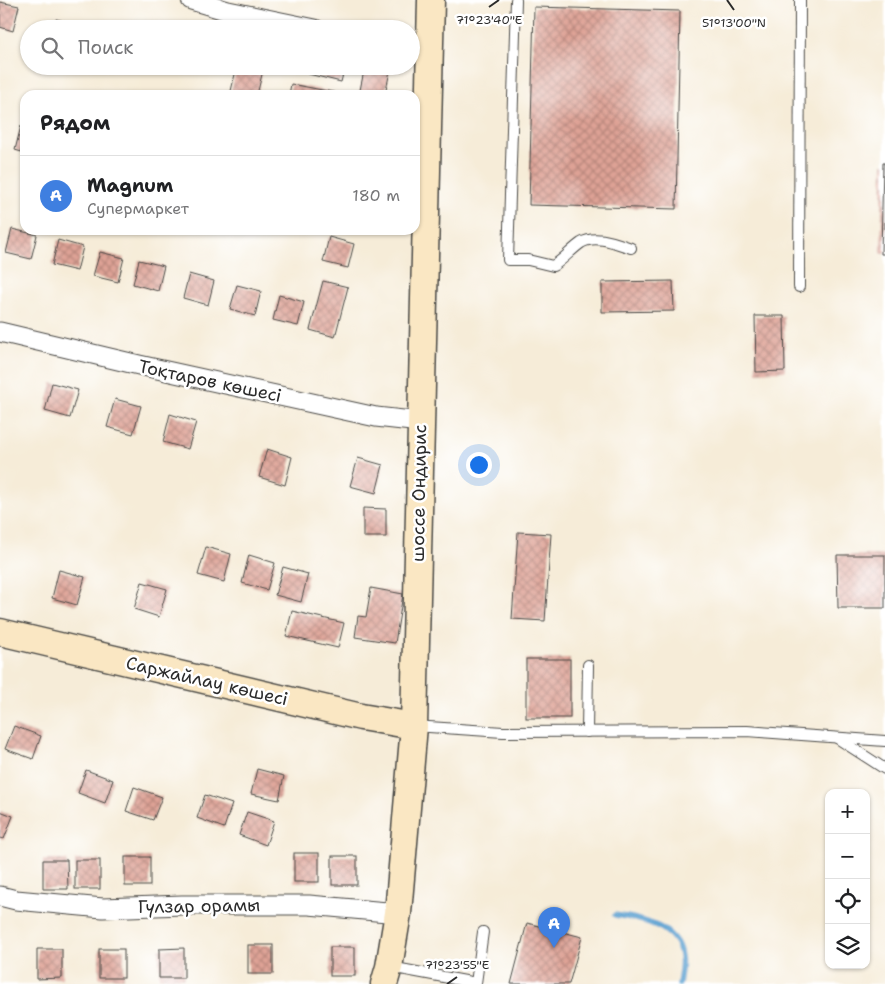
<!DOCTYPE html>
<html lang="ru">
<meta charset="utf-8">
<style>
body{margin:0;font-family:"Shantell Sans",sans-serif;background:#f2f2f2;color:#202124}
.controls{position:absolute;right:15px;bottom:15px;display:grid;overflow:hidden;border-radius:10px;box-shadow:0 1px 4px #0004}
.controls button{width:45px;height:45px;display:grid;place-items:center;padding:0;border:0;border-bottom:1px solid #e0e0e0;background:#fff;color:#202124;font:25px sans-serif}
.you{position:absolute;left:478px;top:464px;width:18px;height:18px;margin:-12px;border:4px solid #fff;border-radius:50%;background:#1a73e8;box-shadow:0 0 0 8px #1a73e833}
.badge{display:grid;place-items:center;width:32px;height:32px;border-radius:50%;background:#2563eb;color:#fff;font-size:16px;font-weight:700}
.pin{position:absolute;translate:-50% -41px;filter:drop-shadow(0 1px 2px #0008)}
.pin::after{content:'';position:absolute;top:26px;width:18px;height:15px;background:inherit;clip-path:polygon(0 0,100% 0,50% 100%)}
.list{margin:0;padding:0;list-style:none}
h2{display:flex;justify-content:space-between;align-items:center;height:65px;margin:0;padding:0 20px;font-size:21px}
h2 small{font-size:16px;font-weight:400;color:#757577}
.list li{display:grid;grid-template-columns:32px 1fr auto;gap:15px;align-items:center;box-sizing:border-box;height:80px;padding:0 20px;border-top:1px solid #e0e0e0}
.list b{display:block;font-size:19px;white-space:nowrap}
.list p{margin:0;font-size:16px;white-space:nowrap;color:#757577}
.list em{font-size:16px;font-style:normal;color:#757577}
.icon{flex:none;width:28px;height:28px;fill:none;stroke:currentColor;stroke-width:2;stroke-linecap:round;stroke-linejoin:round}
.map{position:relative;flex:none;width:885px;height:984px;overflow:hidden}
.search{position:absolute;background:#fff;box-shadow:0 1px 4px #0004;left:20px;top:20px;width:400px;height:55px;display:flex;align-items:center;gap:12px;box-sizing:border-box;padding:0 18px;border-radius:28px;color:#757577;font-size:19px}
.panel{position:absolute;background:#fff;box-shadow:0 1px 4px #0004;left:20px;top:90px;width:400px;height:145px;border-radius:15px}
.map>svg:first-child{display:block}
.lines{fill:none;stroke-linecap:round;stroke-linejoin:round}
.stream{stroke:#5ba0d0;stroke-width:5.5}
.building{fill:url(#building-cross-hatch)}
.lane-casing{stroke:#494845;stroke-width:12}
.street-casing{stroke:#494845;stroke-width:21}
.secondary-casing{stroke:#494845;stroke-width:29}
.lane{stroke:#fff;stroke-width:10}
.street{stroke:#fff;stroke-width:19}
.secondary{stroke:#fae7c3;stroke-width:26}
.ticks{fill:none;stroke:#2b2b2b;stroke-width:2}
.labels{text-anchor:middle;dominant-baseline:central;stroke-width:5;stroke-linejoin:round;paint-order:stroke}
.street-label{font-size:18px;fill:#2b2b2b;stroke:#fff}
.ticks-label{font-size:12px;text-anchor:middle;fill:#2b2b2b;stroke:#fff;stroke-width:5;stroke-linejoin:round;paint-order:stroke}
</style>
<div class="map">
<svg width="885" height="984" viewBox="0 0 885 984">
<defs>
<pattern id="building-cross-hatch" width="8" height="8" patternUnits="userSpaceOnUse" patternTransform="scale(1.25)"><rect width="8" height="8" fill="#dea295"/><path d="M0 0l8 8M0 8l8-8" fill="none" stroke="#b4847a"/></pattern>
</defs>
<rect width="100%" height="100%" fill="#fff"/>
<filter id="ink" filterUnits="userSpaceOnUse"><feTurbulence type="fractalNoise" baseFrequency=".02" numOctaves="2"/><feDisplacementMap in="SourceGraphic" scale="10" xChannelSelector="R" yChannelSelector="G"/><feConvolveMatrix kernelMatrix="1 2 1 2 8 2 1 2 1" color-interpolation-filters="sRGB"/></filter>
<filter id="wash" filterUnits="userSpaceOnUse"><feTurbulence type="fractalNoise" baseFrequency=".0096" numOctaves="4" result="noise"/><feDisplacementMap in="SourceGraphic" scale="20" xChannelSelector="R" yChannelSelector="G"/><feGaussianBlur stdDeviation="1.12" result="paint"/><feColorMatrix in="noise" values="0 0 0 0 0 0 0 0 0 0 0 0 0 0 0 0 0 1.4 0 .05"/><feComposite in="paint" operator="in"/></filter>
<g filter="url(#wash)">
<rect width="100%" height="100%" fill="#f6ecd8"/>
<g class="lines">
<path class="stream" d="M 615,915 C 640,919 677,925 681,956 C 683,965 680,975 679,984"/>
</g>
<g id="blocks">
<g class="building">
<polygon points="0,2 19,6 13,31 0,27"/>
<polygon points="534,7 680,11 676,209 529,205"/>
<polygon points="56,19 81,25 80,29 53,29"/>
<polygon points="237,66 264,66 257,95 230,95"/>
<polygon points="289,66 345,66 341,82 288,69"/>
<polygon points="365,66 391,66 385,95 359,95"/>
<polygon points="291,84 343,94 343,95 289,95"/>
<polygon points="21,126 25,127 25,153 15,150"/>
<polygon points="883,163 885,163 885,254 881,254"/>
<polygon points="12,229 37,235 31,259 6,253"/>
<polygon points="329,237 354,244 348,268 323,262"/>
<polygon points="58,240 83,247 77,271 52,265"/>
<polygon points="100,252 124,258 118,282 93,276"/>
<polygon points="139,260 164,266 158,291 133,284"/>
<polygon points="189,274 214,281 208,305 183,298"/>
<polygon points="323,281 348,287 335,337 310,330"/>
<polygon points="673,281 674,311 602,312 602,282"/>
<polygon points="237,285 261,291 255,316 230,309"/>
<polygon points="279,295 304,302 298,326 273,320"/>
<polygon points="755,316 784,316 785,371 756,372"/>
<polygon points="52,383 78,390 70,418 45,411"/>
<polygon points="115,399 141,406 133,434 107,427"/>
<polygon points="170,414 196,422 188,449 163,442"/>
<polygon points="267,449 292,457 285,485 259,477"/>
<polygon points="358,458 383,465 376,493 350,486"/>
<polygon points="363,508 386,509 386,537 363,537"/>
<polygon points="518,532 551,534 545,621 512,619"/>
<polygon points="206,547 231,554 224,582 198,575"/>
<polygon points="249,555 275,563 267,590 242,583"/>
<polygon points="837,555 885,555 885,608 838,608"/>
<polygon points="283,567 308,574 301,602 275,595"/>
<polygon points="59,570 85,577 77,605 52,598"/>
<polygon points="142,582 167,589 159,617 134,609"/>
<polygon points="371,588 403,594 395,643 355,637 358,616 366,617"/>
<polygon points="292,611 344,623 338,648 286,636"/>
<rect x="526" y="659" width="44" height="59"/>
<polygon points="14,726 41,736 33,759 5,749"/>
<polygon points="257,769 284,776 279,800 251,794"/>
<polygon points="86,770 113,780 105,803 78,793"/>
<polygon points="134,787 162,797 153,820 126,811"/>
<polygon points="205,795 232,804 224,828 197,818"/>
<polygon points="0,811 13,816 4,839 0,838"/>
<polygon points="247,812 274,821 266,845 239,835"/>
<rect x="294" y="853" width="25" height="29"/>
<rect x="332" y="856" width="25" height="29"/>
<rect x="125" y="857" width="25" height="29"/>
<polygon points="43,860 67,860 68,889 43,889"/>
<rect x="75" y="860" width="25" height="29"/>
<polygon points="527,923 582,937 569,984 511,984"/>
<rect x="248" y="945" width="25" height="29"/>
<rect x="330" y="947" width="25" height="29"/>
<polygon points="184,948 184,978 159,978 159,949"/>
<polygon points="37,949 62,949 62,978 37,979"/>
<rect x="99" y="949" width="25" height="29"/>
</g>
</g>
</g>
<g filter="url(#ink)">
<use href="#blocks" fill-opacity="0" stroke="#494845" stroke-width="1"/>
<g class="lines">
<g class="lane-casing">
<g id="lane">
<path d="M 516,0 L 508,260 L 528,260 L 553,266 C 564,259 571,250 581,243 C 595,234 616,243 631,248"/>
<polyline points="799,287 800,0"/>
<polyline points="414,726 503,732 747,731 885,741"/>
<polyline points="587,732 588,665"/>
<polyline points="837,738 885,769"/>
<polyline points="390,967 476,983 483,932"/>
</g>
</g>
<g class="street-casing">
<g id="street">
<polyline points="191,0 228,11 315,29"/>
<polyline points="411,46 430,49"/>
<polyline points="0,332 139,365 376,417 421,422"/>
<polyline points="0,896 16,900 103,908 182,905 309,905 398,913"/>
</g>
</g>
<g class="secondary-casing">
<g id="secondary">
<polyline points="0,632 361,717 414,726"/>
<polyline points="384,984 389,967 398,913 414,726 431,0"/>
</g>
</g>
<use href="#lane" class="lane"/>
<use href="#street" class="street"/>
<use href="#secondary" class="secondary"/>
</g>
</g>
<path class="ticks" d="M 727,0 L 734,10M 489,7 L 499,0M 447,984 L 457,977"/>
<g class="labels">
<g class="street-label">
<text transform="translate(210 381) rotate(12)">Тоқтаров көшесі</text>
<text transform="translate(419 493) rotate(-89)">шоссе Ондирис</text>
<text transform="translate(207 681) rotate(13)">Саржайлау көшесі</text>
<text transform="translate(199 906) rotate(-1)">Гүлзар орамы</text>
</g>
</g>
<g class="ticks-label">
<text x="489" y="24">71°23'40"E</text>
<text x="734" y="27">51°13'00"N</text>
<text x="457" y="969">71°23'55"E</text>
</g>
</svg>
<div class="controls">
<button>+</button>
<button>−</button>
<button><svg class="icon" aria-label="locate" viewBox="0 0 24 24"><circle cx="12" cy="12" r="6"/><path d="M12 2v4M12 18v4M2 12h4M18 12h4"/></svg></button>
<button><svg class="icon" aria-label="layers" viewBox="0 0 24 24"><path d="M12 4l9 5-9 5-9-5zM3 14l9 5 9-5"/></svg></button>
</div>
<div class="you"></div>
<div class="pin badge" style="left:554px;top:948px;background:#3f7fe0">A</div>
<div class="search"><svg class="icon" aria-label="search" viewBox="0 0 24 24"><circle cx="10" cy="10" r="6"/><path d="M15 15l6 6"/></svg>Поиск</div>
<section class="panel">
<h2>Рядом<small></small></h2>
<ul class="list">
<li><span class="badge" style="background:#3f7fe0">A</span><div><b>Magnum</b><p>Супермаркет</p></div><em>180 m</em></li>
</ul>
</section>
</div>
